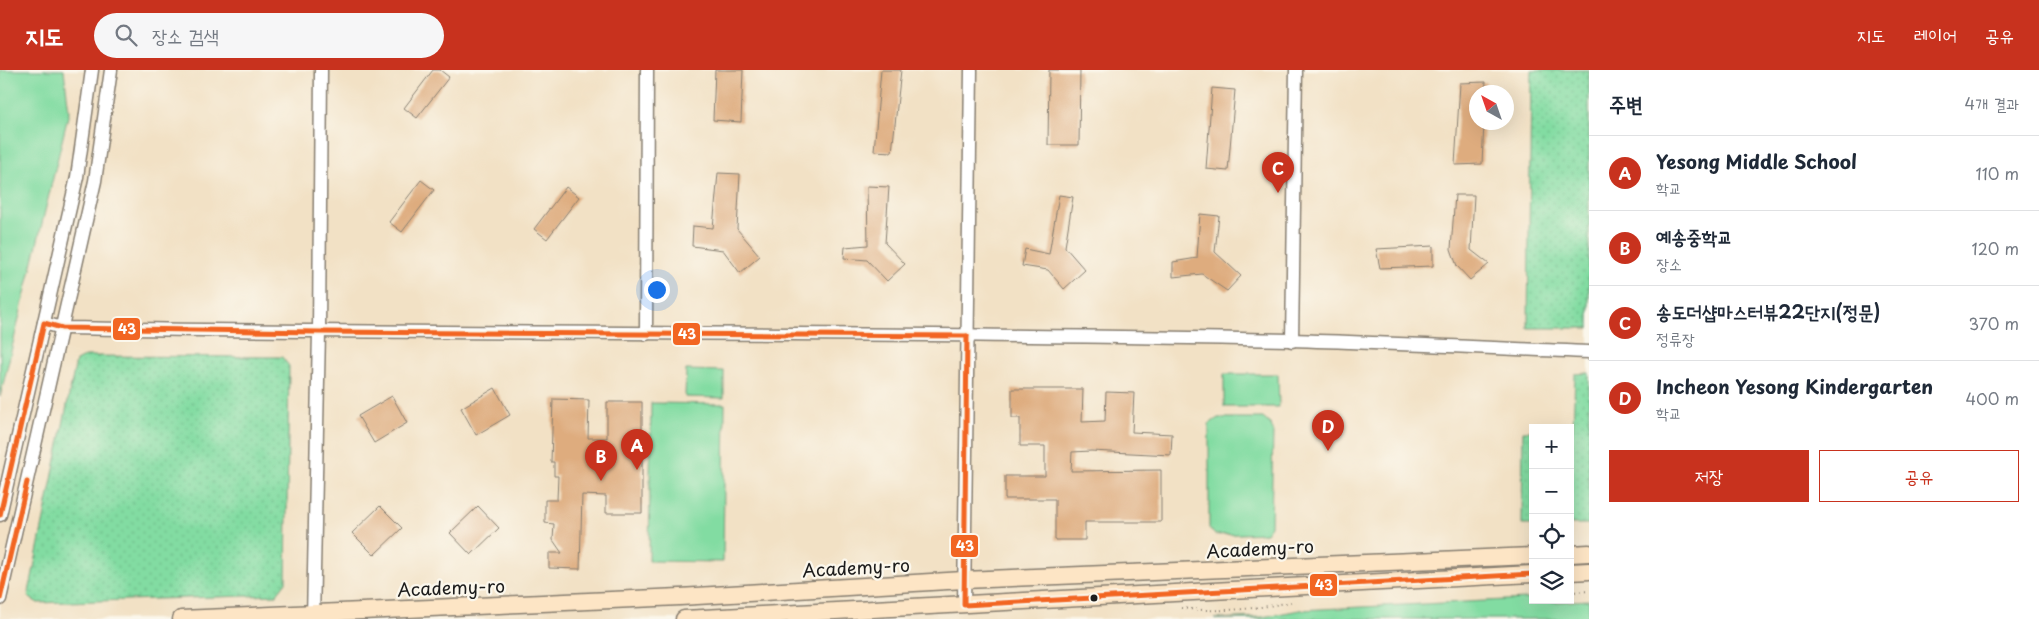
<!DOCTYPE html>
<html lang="ko">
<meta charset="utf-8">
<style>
body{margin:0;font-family:"Playpen Sans","Poor Story",sans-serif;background:#f6f6f7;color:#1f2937}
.controls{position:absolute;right:15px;bottom:15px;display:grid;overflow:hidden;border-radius:0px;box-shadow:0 5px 20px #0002}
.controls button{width:45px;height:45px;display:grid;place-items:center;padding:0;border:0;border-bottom:1px solid #e0e1e3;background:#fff;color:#1f2937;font:25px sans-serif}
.compass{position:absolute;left:1469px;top:15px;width:45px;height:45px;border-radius:50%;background:#fff;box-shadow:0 5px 20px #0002;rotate:320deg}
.you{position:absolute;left:656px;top:219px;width:18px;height:18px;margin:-12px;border:4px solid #fff;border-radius:50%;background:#1a73e8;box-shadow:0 0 0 8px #1a73e833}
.badge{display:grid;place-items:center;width:32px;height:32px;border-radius:50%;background:#c8321e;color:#fff;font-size:16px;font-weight:700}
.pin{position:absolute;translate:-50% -41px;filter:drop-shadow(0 1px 2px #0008)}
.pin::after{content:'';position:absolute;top:26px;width:18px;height:15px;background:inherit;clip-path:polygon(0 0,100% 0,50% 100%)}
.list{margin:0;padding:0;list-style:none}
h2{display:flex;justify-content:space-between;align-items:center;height:65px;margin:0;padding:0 20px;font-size:21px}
h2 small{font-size:16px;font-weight:400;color:#747a83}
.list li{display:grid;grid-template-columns:32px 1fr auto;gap:15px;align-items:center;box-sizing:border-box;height:75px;padding:0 20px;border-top:1px solid #e0e1e3}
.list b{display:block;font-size:19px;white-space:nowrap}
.list p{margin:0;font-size:16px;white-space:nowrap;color:#747a83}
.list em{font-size:16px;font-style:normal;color:#747a83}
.actions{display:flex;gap:10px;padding:15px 20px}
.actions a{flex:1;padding:11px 0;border:1px solid #c8321e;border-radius:0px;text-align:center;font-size:18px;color:#c8321e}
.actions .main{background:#c8321e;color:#fff}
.icon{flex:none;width:28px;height:28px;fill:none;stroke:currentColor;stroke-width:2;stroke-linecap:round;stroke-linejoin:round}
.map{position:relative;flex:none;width:1589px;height:549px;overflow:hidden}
header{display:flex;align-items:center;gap:30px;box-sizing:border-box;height:70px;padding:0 25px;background:#c8321e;color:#fff}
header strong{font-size:24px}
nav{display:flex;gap:28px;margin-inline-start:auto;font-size:18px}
.search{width:350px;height:45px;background:#f6f6f7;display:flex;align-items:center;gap:12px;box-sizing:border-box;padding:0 18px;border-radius:28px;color:#747a83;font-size:19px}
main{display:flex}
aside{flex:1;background:#fff}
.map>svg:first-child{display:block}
.green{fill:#82dca2;stroke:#4f7c5f}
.park{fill:url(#park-dots);stroke:#4f7c5f}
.building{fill:#deac7e}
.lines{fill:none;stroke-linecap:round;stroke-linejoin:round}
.street-casing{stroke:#877e70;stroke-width:15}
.secondary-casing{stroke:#877e70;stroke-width:19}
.path{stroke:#877e70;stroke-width:2;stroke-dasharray:1 4;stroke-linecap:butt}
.street{stroke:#fff;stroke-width:12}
.secondary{stroke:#fde5c5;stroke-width:16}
.bus-1-casing{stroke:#fbf7ec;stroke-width:9}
.bus-1{stroke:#f26522;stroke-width:5}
.bus-dot{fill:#1c1c1c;stroke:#fbf7ec;stroke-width:2}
.labels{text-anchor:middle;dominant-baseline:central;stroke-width:4.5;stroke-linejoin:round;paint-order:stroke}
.street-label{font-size:18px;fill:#1c1c1c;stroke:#fbf7ec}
.line-badge{stroke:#fbf7ec;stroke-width:2}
.badge-label{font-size:14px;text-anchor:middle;font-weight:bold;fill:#fff}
</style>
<header>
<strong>지도</strong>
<div class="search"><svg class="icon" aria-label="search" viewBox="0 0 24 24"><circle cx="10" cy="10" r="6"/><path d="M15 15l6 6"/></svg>장소 검색</div>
<nav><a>지도</a><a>레이어</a><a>공유</a></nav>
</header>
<main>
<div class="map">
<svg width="1589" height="549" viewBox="0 0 1589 549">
<defs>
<pattern id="park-dots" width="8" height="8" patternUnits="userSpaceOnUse" patternTransform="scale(1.25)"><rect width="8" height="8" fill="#82dca2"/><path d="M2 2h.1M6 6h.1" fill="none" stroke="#70bc8b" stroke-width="1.8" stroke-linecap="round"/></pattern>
</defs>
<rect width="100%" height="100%" fill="#fbf7ec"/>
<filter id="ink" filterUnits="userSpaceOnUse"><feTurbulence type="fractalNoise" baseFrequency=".02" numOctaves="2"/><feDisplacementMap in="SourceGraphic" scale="10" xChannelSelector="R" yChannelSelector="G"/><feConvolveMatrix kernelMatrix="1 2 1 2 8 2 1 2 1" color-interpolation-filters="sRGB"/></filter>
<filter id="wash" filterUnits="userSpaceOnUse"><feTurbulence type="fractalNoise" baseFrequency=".0096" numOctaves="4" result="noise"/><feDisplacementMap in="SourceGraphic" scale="20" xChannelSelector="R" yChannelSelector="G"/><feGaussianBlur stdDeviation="1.12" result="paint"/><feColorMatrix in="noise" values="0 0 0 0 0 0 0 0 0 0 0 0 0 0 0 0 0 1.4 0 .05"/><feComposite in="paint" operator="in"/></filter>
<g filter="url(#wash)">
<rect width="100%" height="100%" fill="#f2e1c5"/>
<g class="green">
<polygon points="0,0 64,0 69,42 0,327"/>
<polygon points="686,300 724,301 724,328 685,327"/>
<polygon points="1224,304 1278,304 1279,337 1224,337"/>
<polygon points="651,333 725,334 723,492 649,491"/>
<polygon points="1218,348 1263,348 1271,355 1273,360 1271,456 1266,463 1215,465 1209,458 1209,354"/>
<polygon points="1526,529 1555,532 1589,530 1589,549 1215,549 1262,547 1300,540"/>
</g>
<g class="park">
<polygon points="1531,0 1589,0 1589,258 1528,258"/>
<polygon points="86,286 282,287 289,296 286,512 276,525 38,533 28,527 76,291"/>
<polygon points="1589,303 1589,454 1570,454 1570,360 1573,360 1575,304"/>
<polygon points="1523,361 1533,361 1533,455 1522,455"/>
</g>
<g id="blocks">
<g class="building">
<polygon points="433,0 440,0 449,7 417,48 404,38"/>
<polygon points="715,0 743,0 741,52 713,50"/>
<polygon points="881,0 901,0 892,82 874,81"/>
<polygon points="1049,0 1080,0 1079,75 1048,75"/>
<polygon points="1486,12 1485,22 1476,22 1476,52 1484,52 1482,94 1455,95 1460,13"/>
<polygon points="1212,18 1235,20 1228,101 1206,99"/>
<polygon points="718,103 740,104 737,159 760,186 740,203 723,180 692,176 693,156 713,158"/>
<polygon points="421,110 434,120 402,162 389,152"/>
<polygon points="867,116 889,117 885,173 905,194 887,211 867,190 844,188 845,177 868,175"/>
<polygon points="566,117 579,127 547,169 534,159"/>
<polygon points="1059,125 1073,127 1065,177 1085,200 1064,219 1048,200 1022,196 1025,179 1049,184"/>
<polygon points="1455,125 1474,125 1471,180 1489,194 1470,210 1457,196 1451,179"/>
<polygon points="1200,144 1219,146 1215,182 1241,206 1227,221 1202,204 1173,207 1173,192 1197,188"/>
<polygon points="1433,176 1433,196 1380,198 1376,179"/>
<polygon points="495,318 510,345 476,365 461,338"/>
<polygon points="1012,319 1083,319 1082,352 1105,351 1106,322 1134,323 1132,362 1172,364 1171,385 1091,381 1072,382 1071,401 1161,400 1161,452 1085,452 1085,470 1055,470 1055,429 1005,429 1005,406 1045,406 1045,376 1020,376 1020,348 1012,348"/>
<polygon points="392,326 407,353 374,373 358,346"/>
<polygon points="553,329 589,330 588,368 607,368 607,332 642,332 642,443 606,443 606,426 582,425 580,499 549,498 549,483 562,483 553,470 554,454 545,453 545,430 557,430 558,406 554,406 554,392 551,392"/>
<polygon points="380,436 402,458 374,485 352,463"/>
<polygon points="478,436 499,458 471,485 450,463"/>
</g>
</g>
</g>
<g filter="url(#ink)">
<use href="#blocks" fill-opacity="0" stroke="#877e70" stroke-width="1"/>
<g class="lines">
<g class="street-casing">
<g id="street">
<path d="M 44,253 L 62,258 C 472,265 881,261 1290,270 C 1390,273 1489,278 1589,282"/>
<polyline points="646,264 647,0"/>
<polyline points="1292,271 1296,0"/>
<polyline points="0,445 77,107 92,0"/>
<polyline points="0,529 95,111 111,0"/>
<polyline points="964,535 971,0"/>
<polyline points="313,549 319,262 321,0"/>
</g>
</g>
<g class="secondary-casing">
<g id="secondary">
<polyline points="1570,484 1589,483"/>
<polyline points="1570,502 1589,501"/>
<polyline points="181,549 680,527 964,510 1533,486"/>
<polyline points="684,549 1533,504"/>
</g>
</g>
<g class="path">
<polyline points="1570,522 1589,521"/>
<path d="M 1181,538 C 1218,543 1255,539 1291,532"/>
</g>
<use href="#street" class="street"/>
<use href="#secondary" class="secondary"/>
<g class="bus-1-casing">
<g id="bus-1">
<polyline points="967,266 964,535 1533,504"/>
<polyline points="0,445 44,253 62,258 319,262 967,266"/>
<polyline points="0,529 27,412"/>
</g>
</g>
<use href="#bus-1" class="bus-1"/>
</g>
</g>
<circle class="bus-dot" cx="1094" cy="528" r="4.5"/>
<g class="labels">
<g class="street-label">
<text transform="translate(1260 478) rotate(-3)">Academy-ro</text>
<text transform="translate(856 497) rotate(-3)">Academy-ro</text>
<text transform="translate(451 517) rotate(-2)">Academy-ro</text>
</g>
</g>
<g class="line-badge">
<rect x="112" y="247" width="29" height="24" rx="5" fill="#f26522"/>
<rect x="672" y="252" width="29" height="24" rx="5" fill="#f26522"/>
<rect x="950" y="464" width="29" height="24" rx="5" fill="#f26522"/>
<rect x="1309" y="503" width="29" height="24" rx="5" fill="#f26522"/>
</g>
<g class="badge-label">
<text x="127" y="264">43</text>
<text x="687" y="269">43</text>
<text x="965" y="481">43</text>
<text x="1324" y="520">43</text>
</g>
</svg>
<div class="controls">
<button>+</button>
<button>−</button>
<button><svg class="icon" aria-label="locate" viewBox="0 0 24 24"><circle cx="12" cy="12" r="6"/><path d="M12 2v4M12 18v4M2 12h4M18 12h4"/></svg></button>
<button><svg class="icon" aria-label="layers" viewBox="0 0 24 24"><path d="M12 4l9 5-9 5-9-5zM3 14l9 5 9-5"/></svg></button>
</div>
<svg class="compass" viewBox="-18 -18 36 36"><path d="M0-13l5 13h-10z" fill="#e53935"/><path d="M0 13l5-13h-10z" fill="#747a83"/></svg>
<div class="you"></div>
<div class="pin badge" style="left:637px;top:400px">A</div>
<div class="pin badge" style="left:601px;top:411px">B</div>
<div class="pin badge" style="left:1278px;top:123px">C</div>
<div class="pin badge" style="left:1328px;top:381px">D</div>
</div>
<aside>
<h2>주변<small>4개 결과</small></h2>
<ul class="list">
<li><span class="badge">A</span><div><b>Yesong Middle School</b><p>학교</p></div><em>110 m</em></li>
<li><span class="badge">B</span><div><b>예송중학교</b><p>장소</p></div><em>120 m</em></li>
<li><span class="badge">C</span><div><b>송도더샵마스터뷰22단지(정문)</b><p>정류장</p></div><em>370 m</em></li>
<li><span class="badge">D</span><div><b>Incheon Yesong Kindergarten</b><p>학교</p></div><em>400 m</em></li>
</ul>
<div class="actions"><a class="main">저장</a><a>공유</a></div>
</aside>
</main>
